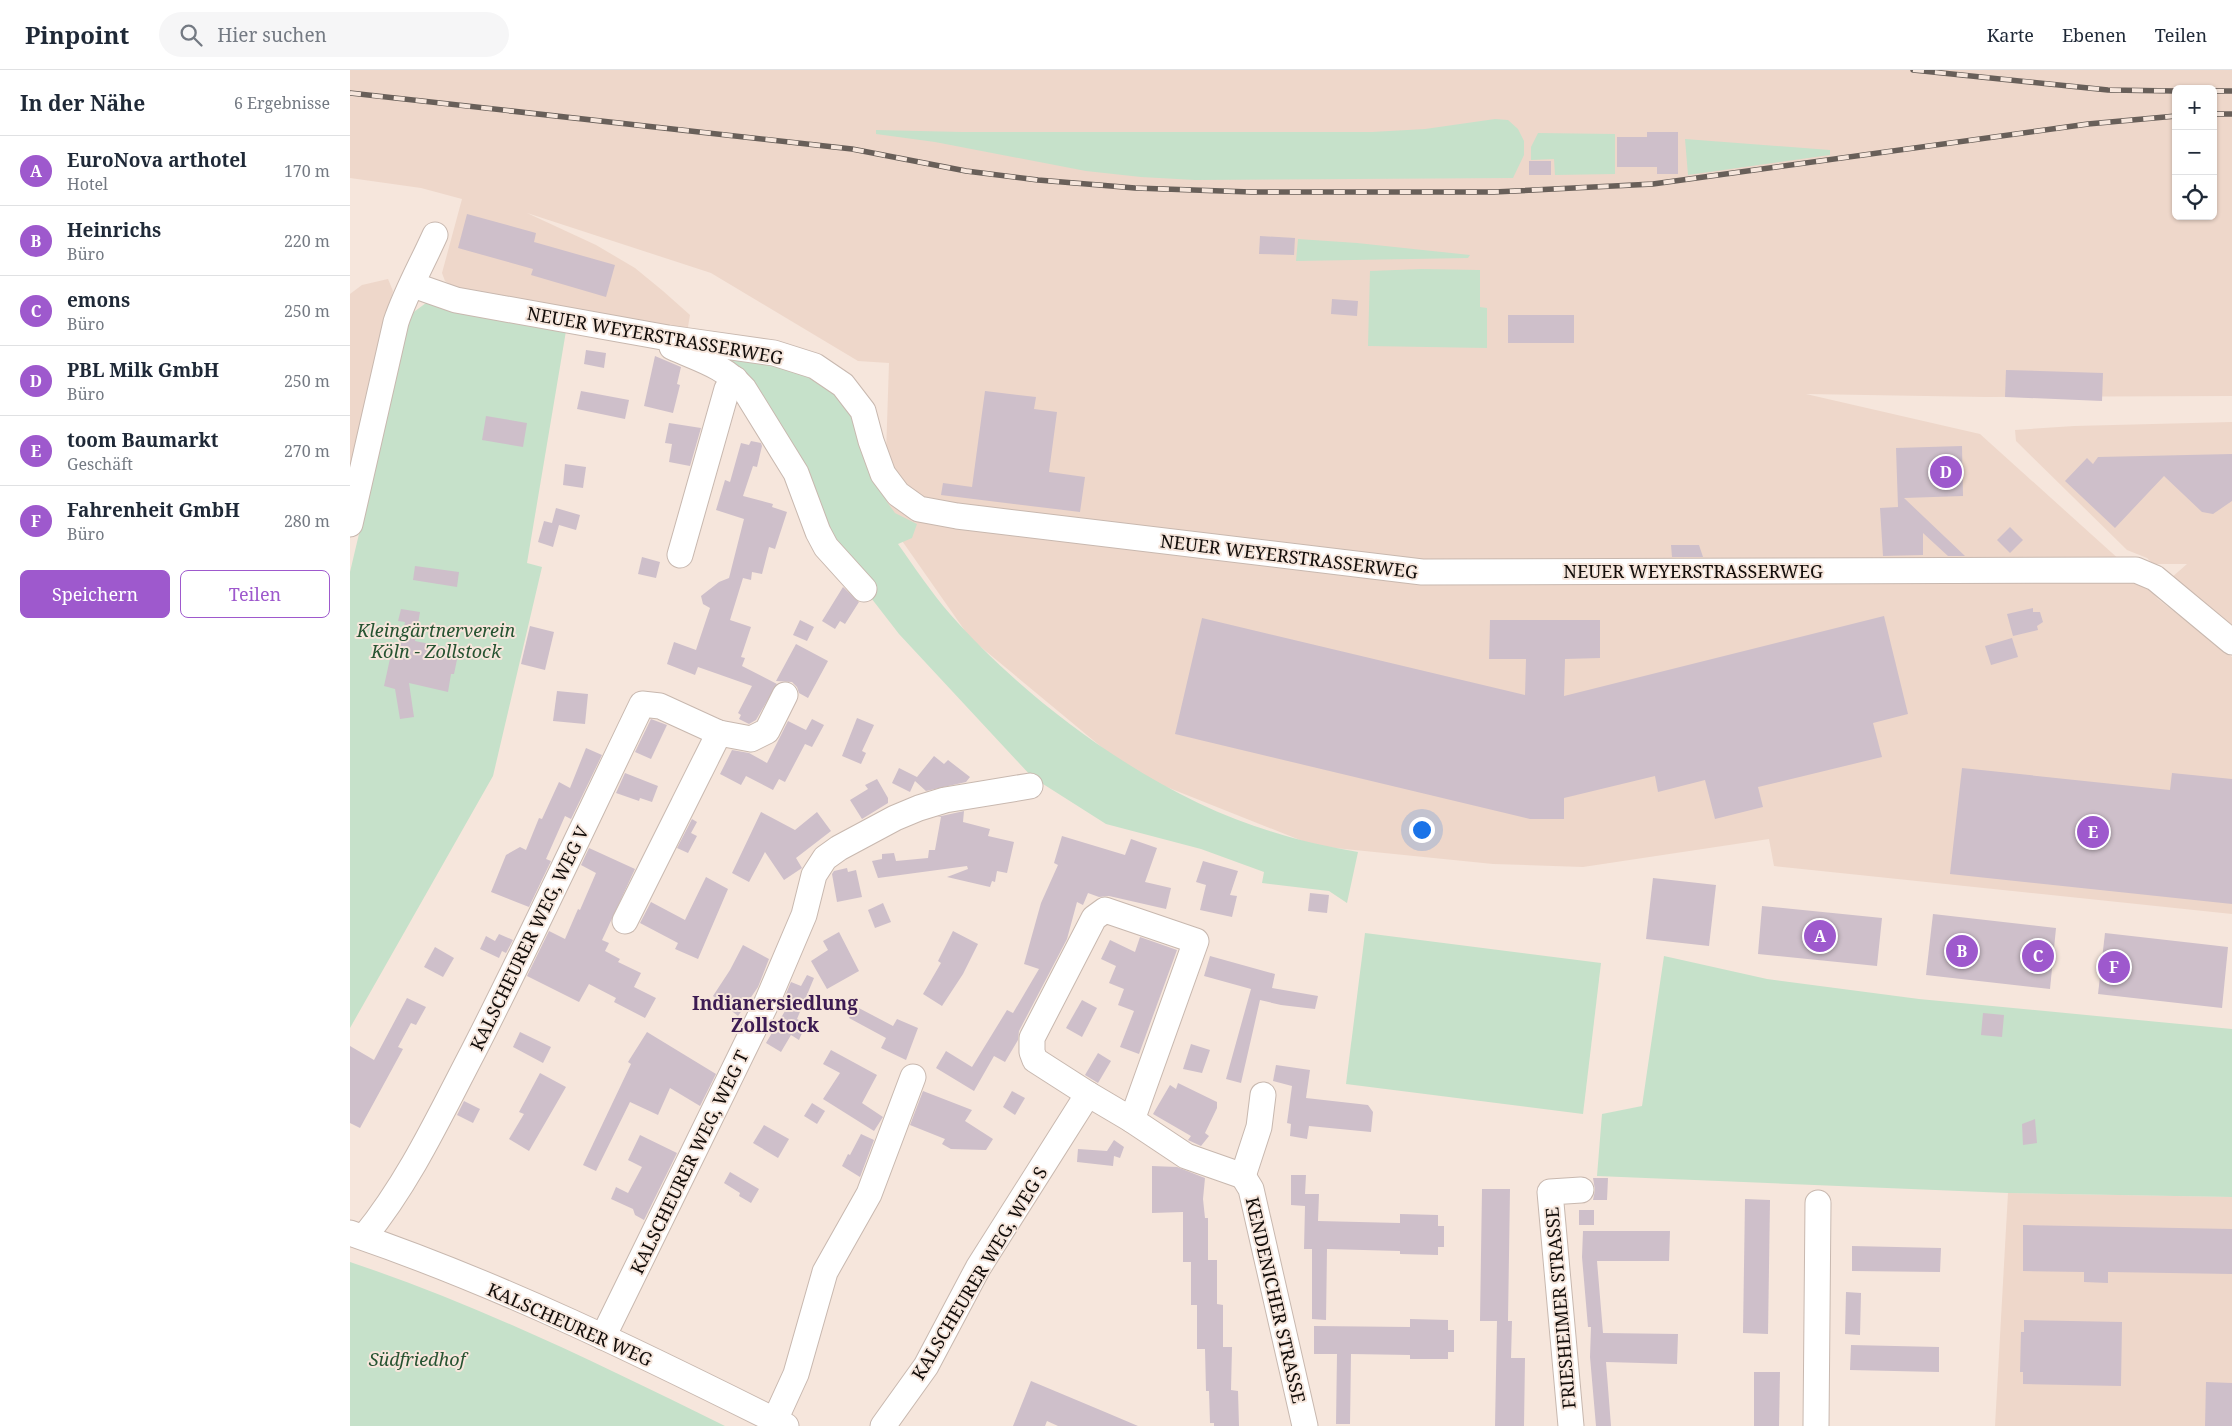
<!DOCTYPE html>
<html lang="de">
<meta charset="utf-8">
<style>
body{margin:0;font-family:"Noto Serif",serif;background:#f6f6f7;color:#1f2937}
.controls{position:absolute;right:15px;top:15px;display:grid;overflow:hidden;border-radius:8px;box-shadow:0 1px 4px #0004}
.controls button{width:45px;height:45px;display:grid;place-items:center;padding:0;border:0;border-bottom:1px solid #e0e1e3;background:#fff;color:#1f2937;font:25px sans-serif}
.you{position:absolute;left:1071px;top:759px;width:18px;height:18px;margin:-12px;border:4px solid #fff;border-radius:50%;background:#1a73e8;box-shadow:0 0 0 8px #1a73e833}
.badge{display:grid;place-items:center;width:32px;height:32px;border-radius:50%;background:#9e59cd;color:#fff;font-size:16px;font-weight:700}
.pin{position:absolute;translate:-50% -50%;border:2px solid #fff;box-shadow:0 1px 5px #0006}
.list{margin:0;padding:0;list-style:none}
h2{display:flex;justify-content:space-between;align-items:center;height:65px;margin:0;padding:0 20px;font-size:21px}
h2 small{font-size:16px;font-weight:400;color:#747a83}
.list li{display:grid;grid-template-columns:32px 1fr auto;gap:15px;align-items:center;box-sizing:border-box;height:70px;padding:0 20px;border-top:1px solid #e0e1e3}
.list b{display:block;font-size:19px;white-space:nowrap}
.list p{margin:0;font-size:16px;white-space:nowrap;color:#747a83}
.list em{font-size:16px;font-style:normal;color:#747a83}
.actions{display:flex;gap:10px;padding:15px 20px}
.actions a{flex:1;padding:11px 0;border:1px solid #9e59cd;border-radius:8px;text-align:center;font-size:18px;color:#9e59cd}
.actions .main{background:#9e59cd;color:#fff}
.icon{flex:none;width:28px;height:28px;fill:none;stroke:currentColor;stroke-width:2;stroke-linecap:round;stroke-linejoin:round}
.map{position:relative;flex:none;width:1882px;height:1356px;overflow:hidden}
header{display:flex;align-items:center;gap:30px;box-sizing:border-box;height:70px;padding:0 25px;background:#fff;border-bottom:1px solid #e0e1e3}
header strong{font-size:24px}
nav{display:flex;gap:28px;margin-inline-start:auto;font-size:18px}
.search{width:350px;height:45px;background:#f6f6f7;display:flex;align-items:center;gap:12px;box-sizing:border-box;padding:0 18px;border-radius:28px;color:#747a83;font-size:19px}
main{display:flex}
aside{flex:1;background:#fff}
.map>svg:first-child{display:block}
.built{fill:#eed7ca;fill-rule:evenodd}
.green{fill:#c6e1ca}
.building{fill:#cebfca}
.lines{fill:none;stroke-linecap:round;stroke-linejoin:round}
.minor-casing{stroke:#c8b8af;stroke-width:27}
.minor{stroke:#fff;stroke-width:25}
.rail-casing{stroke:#685f59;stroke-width:5.5}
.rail{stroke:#f6e6dc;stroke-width:4;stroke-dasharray:11;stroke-linecap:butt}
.labels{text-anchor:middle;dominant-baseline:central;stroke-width:4;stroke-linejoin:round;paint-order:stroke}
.street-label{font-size:18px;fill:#120d0a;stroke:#f6e6dc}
.park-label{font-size:18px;font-style:italic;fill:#265331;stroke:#f6e6dc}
.neighbourhood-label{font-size:19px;font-weight:bold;fill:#3c1b52;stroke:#f6e6dc}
</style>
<header>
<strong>Pinpoint</strong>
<div class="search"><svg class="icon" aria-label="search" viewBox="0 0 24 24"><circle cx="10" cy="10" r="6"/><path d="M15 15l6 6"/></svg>Hier suchen</div>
<nav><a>Karte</a><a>Ebenen</a><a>Teilen</a></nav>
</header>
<main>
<aside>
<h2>In der Nähe<small>6 Ergebnisse</small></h2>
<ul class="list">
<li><span class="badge">A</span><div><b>EuroNova arthotel</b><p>Hotel</p></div><em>170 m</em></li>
<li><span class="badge">B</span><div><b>Heinrichs</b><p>Büro</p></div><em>220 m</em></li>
<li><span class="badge">C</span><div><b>emons</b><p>Büro</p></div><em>250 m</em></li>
<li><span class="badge">D</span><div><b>PBL Milk GmbH</b><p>Büro</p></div><em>250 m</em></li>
<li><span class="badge">E</span><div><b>toom Baumarkt</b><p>Geschäft</p></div><em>270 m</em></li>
<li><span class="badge">F</span><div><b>Fahrenheit GmbH</b><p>Büro</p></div><em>280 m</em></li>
</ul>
<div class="actions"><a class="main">Speichern</a><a>Teilen</a></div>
</aside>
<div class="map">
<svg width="1882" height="1356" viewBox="0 0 1882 1356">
<rect width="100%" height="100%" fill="#f6e6dc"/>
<g class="built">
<path d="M 0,0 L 1882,0 L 1882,326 L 1636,327 L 1456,324 L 1630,364 L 1792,510 L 1808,529 L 1882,587 L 1882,844 L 1424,796 L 1419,769 L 1233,797 L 1143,794 L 965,776 L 784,704 L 620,568 L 534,445 L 539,293 L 508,291 L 361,203 L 177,143 L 246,175 L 285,198 L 313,221 L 340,245 L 337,263 L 112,222 L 95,211 L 92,203 L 112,129 L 71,118 L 0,108 ZM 1826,19 L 1863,19 L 1863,146 L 1826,146 Z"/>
<polygon points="38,209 43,221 0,411 0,224 12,215"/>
<polygon points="1882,352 1882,555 1821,508 1837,494 1803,494 1797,488 1777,480 1666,371 1665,360 1724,356"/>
<polygon points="1658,1123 1882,1127 1882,1356 1645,1356"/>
</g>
<g class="green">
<polygon points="1145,49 1158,50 1168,59 1174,71 1174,85 1163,108 845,110 791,107 736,101 585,72 526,64 526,60 612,62 1022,62 1075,59"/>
<polygon points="1188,63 1265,64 1265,104 1205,105 1204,89 1181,90 1181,77"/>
<polygon points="1335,69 1480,80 1480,85 1338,105"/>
<polygon points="948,169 1007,173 1120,185 1118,188 946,191"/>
<polygon points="1072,199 1130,200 1130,237 1137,238 1137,278 1018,276 1020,201"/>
<polygon points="76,233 217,255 177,493 192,497 143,706 0,958 0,502 61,244"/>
<path d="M 352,278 L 450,299 L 483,316 L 500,339 L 537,432 L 545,443 L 567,454 L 562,468 L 548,474 C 565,498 581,522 600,544 C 679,634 807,728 923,762 C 951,771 979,777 1008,782 L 997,833 L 979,821 L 912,813 L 914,802 L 851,779 L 756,754 L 682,707 L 549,564 L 477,471 L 464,436 Z"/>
<polygon points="1015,863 1251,893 1233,1044 996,1014"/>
<polygon points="1314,886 1417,909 1569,929 1882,959 1882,1127 1658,1123 1247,1106 1252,1044 1292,1036"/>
<path d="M 0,1192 C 129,1235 253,1296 375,1356 L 0,1356 Z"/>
</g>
<g class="building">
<polygon points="1297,62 1328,62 1328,104 1307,104 1307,97 1267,97 1267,67 1297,67"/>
<rect x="1179" y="91" width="22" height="14"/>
<polygon points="117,144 186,163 184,172 265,195 256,227 181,205 183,199 108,178"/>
<polygon points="910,166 945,168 944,185 909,184"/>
<polygon points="982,229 1008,231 1007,246 981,244"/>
<rect x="1158" y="245" width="66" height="28"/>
<polygon points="236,280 256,283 254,298 234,294"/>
<polygon points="305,286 331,297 327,314 330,315 323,343 294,336"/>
<polygon points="1656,300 1753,303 1752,331 1655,327"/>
<polygon points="231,321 279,330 275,349 227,339"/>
<polygon points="635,321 686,327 684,339 707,342 699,402 735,407 730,442 591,425 593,413 622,417"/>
<polygon points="136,346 177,353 173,377 132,370"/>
<polygon points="319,353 351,358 340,396 319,392 322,374 315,373"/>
<polygon points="401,371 411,373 412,376 407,397 403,396 393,426 423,434 422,437 437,442 425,479 419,477 412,504 402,502 401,510 393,508 380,550 401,557 391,587 395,588 392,596 427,614 406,650 399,654 389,649 391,645 388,643 402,616 348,597 345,605 317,594 324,572 346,580 360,538 353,534 351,526 369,512 379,508 394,449 366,440 375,410 380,412 391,373 399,375"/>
<polygon points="1612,376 1613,426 1554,428 1615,486 1598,486 1573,463 1573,485 1533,486 1530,438 1548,437 1546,378"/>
<polygon points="1882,384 1882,431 1863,444 1852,442 1814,406 1765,458 1715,411 1737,388 1743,394 1748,387"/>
<polygon points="215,394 236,397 233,418 213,415"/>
<polygon points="206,438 230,445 226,460 209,455 203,477 188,472 194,451 202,453"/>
<polygon points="1660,457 1673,470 1660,483 1647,470"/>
<polygon points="1321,475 1349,475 1353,487 1322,487"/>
<polygon points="292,487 310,492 306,508 288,504"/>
<polygon points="65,496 109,502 107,517 63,510"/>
<polygon points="493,517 509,532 495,554 490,551 485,559 472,551"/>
<polygon points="1683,538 1683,542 1690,542 1693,552 1687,556 1688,560 1663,566 1657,544"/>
<polygon points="51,539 70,542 65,571 109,580 104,604 101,604 98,622 59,613 64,647 50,649 45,619 34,616 41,584 48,586 55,552 48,551"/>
<polygon points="1534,546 1558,644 1523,653 1532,687 1408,717 1413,737 1365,749 1355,710 1308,722 1305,706 1214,728 1214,749 1180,749 825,664 852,548 1175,625 1176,589 1139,589 1140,550 1250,550 1250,588 1215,589 1214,626"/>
<polygon points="450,550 464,557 457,571 443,565"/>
<polygon points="180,556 204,562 195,600 171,594"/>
<polygon points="1662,568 1668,587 1641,595 1635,576"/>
<polygon points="446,574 478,591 458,628 449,623 447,617 442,612 426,611"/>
<polygon points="207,621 238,624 235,654 203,651"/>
<polygon points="507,648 524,655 512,681 516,683 511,694 492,686"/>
<polygon points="301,649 317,655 301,689 285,682"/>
<polygon points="462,649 474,655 462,677 455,674 435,712 429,709 423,720 396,706 391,715 370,704 382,680 399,683 417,693 438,651 456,660"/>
<polygon points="236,678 252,685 221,749 215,746 196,789 201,791 179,837 141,822 156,785 170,777 176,780 189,748 192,749 209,712 220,718"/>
<polygon points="584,686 594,694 598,690 620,707 616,712 576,721 565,711 560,722 542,713 549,698 567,707"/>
<polygon points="1612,698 1820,720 1822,703 1882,709 1882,834 1600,804"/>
<polygon points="275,703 308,716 302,732 290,728 289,731 266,723"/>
<polygon points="527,709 538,728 538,733 512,749 500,730 518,719 515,715"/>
<polygon points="614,741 613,752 640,759 638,766 664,772 657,803 647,801 645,812 642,811 640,817 597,807 618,799 617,796 528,808 522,791 532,789 532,784 544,783 546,791 578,788 579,780 585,780 591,747 587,747"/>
<polygon points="411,742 445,760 467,742 481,761 446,788 452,798 434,810 415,782 399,812 382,803"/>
<polygon points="342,749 347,752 341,763 347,766 338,783 327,778"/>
<polygon points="712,766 775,785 781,769 807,778 795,812 821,818 816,839 759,826 749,827 738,823 733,835 727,832 717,869 669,961 668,970 655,992 644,986 624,1021 586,998 596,981 622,997 657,940 663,943 689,899 674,894 691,833 708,795 704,793"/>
<polygon points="239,778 285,799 252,870 259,873 255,881 270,889 268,892 291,903 284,917 306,928 295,948 264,932 266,928 239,914 229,932 177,906 199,861 215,869 228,839 230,840 246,803 231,795"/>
<polygon points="853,791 888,801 880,825 887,826 882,847 850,840 856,815 846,812"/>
<polygon points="497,798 498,802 506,800 512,827 487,832 482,804 484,801"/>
<polygon points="356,807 378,819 348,889 325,879 328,873 290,853 301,832 335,850"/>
<polygon points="1303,808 1366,815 1359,876 1296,869"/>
<polygon points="960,823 979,825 977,843 958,841"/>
<polygon points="533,833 541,852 525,858 518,840"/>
<polygon points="1412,836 1532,848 1527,896 1408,884"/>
<polygon points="1583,844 1706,858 1700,919 1576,905"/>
<polygon points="603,861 628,874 613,904 592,936 573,924 591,893 588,891"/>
<polygon points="489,862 509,901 477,919 461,891 478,880 473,871"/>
<polygon points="1755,863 1878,877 1872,938 1748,924"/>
<polygon points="149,864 163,870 156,883 152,881 149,888 130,879 136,866 145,871"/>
<polygon points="790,867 827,880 789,984 770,977 784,941 768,935 774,919 759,913 766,896 751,889 760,870 785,882"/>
<polygon points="393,875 419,889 408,917 388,946 363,926 380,900"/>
<polygon points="85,877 104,888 93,907 74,897"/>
<polygon points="860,886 925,904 922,918 968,926 965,939 931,935 910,930 891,1013 876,1009 901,919 854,906"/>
<polygon points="457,905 464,908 447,949 456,954 449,970 441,965 431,982 416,973 438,936 432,933 441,912 451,916"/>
<polygon points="57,928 76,937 66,955 61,953 48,977 53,979 10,1058 0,1053 0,976 24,990"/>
<polygon points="732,930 747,938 732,967 716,958"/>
<polygon points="505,936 543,956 547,949 568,958 556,990 531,978 536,968 499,948"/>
<polygon points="1633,943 1654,945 1652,967 1631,965"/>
<polygon points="170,962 201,977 193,993 163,977"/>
<polygon points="297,962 366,1004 350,1036 320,1018 308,1045 280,1032 246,1101 233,1095 281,994 278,992"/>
<polygon points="841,974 860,980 852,1003 833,999"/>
<polygon points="481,980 527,1005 512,1033 533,1047 524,1061 473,1029 490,1003 473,994"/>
<polygon points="748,983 761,991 748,1013 735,1005"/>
<polygon points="926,995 960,1000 956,1028 1018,1035 1023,1042 1021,1062 959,1056 957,1069 940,1066 941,1054 937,1053 942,1016 923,1011"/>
<polygon points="190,1003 216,1017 179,1081 159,1069 174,1044 169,1042"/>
<polygon points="828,1013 867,1032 867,1038 855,1063 859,1066 851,1076 838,1070 841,1066 803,1044 820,1015 826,1019"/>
<polygon points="573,1021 622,1040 615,1051 643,1069 636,1080 601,1079 592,1074 595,1069 560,1055"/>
<polygon points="662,1021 675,1028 665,1045 653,1037"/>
<polygon points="114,1031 130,1039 123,1053 107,1045"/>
<polygon points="462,1033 475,1041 467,1054 454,1046"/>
<polygon points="1685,1049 1687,1073 1673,1075 1672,1054"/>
<polygon points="414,1055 439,1069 428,1088 403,1073"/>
<polygon points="511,1064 524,1070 510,1107 492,1096 498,1084 500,1085"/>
<polygon points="290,1065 327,1083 294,1150 285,1145 283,1139 261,1129 266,1117 278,1123 292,1097 278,1090"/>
<polygon points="764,1070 774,1077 770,1088 764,1086 763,1096 727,1092 728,1079 757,1081"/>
<polygon points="802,1096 827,1097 855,1108 853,1129 855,1148 858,1148 858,1190 867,1190 867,1234 873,1235 873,1277 882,1277 881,1320 888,1321 889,1356 864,1356 864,1353 860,1353 859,1321 856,1321 855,1279 847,1279 847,1235 841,1235 841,1192 833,1192 833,1142 802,1143"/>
<polygon points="380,1102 409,1119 401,1133 389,1126 390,1123 374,1113"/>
<polygon points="941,1105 956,1105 955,1124 969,1124 968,1151 1050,1153 1050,1144 1088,1145 1088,1156 1094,1156 1094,1177 1088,1177 1088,1185 1050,1184 1050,1181 977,1179 976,1250 962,1249 962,1179 954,1179 955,1136 941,1135"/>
<polygon points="1243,1108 1258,1108 1257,1130 1243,1130 1245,1120"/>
<polygon points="1132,1119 1160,1119 1158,1251 1162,1251 1161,1288 1175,1288 1174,1356 1145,1356 1147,1251 1130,1251"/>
<polygon points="1395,1129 1420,1130 1418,1264 1393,1263"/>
<rect x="1229" y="1140" width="15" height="15"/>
<polygon points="1673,1155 1882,1159 1882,1204 1758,1202 1758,1213 1734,1212 1734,1202 1673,1201"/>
<polygon points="1233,1161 1320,1161 1319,1191 1247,1191 1253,1263 1328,1264 1327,1294 1256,1292 1261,1356 1246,1356 1240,1287 1241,1257 1238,1257 1232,1187"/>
<polygon points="1502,1176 1591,1178 1590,1202 1502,1201"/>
<polygon points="1496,1222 1511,1223 1510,1265 1495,1264"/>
<polygon points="1060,1249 1098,1250 1098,1260 1104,1260 1104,1282 1098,1282 1098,1289 1060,1289 1060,1285 1001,1284 1000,1354 986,1354 987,1284 964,1284 964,1256 1060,1257"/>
<polygon points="1674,1250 1772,1252 1771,1316 1673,1314 1673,1302 1670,1302 1671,1262 1674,1262"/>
<polygon points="1501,1275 1589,1277 1589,1302 1500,1300"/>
<polygon points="1404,1302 1430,1302 1429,1356 1404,1356"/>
<polygon points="681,1311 755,1342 788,1356 708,1356 697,1351 695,1356 663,1356"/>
<polygon points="1856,1312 1882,1313 1882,1356 1855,1356"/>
</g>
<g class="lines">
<g class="minor-casing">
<g id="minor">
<polyline points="63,215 106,230 318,268 424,283 465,296 493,315 513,341 521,371 533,404 548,424 569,439 607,446 1072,502 1786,500 1805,508 1882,572"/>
<path d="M 322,277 C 350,290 373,295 394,319 L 446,403 L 468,462 L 476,477 L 514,519"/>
<path d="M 0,454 L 46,252 C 56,222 72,194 85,165"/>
<polyline points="330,485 377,319 385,309"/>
<polygon points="755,840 846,871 782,1050 738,1024 685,990 682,982 682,968 744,848"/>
<polyline points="275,851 369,663"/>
<polyline points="782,1050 836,1086 893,1106"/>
<polyline points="893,1106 901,1119 955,1356"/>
<polyline points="893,1106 909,1057 913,1025"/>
<path d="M 0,1163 C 150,1214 294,1285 436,1356"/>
<path d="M 14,1167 C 59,1112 90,1045 123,982 C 182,867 236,750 292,634 L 310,636 L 369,663 L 401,669 L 417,661 L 435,625"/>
<polyline points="253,1267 417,932 454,845 464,805 475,788 489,778 545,748 569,738 595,730 680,716"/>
<polyline points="425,1350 446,1304 475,1202 519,1124 563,1007"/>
<polyline points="533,1356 576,1296 628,1198 738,1024"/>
<polyline points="1221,1356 1200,1122 1231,1120"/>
<polyline points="1466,1356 1468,1133"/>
</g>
</g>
<use href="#minor" class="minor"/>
<g class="rail-casing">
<g id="rail">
<polyline points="1563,0 1758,20 1826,21"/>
<polyline points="1863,21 1882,21"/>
<polyline points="0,23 502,79 616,101 688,110 785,118 901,122 1144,122 1303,114 1738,54 1826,46"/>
<polyline points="1863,44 1882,44"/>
</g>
</g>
<use href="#rail" class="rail"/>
</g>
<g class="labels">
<g class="street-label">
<text transform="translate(305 265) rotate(10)">NEUER WEYERSTRASSERWEG</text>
<text transform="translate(939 486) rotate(7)">NEUER WEYERSTRASSERWEG</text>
<text x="1343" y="501">NEUER WEYERSTRASSERWEG</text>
<text transform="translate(179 868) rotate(-64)">KALSCHEURER WEG, WEG V</text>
<text transform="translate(339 1092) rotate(-64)">KALSCHEURER WEG, WEG T</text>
<text transform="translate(629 1203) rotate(-59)">KALSCHEURER WEG, WEG S</text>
<text transform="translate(926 1230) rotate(77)">KENDENICHER STRASSE</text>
<text transform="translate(1210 1238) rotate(-95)">FRIESHEIMER STRASSE</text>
<text transform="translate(220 1254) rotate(24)">KALSCHEURER WEG</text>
</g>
<g class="park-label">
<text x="86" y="560">Kleingärtnerverein<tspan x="86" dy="21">Köln - Zollstock</tspan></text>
<text x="67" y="1289">Südfriedhof</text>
</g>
<g class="neighbourhood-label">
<text x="425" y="933">Indianersiedlung<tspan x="425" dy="22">Zollstock</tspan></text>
</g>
</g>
</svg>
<div class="controls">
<button>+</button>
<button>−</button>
<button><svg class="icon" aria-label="locate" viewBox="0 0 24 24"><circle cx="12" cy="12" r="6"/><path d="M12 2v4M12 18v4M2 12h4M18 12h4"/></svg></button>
</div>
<div class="you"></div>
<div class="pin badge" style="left:1470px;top:866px">A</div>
<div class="pin badge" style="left:1612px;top:881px">B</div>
<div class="pin badge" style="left:1688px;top:886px">C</div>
<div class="pin badge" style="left:1596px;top:402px">D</div>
<div class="pin badge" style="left:1743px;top:762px">E</div>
<div class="pin badge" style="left:1764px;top:897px">F</div>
</div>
</main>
